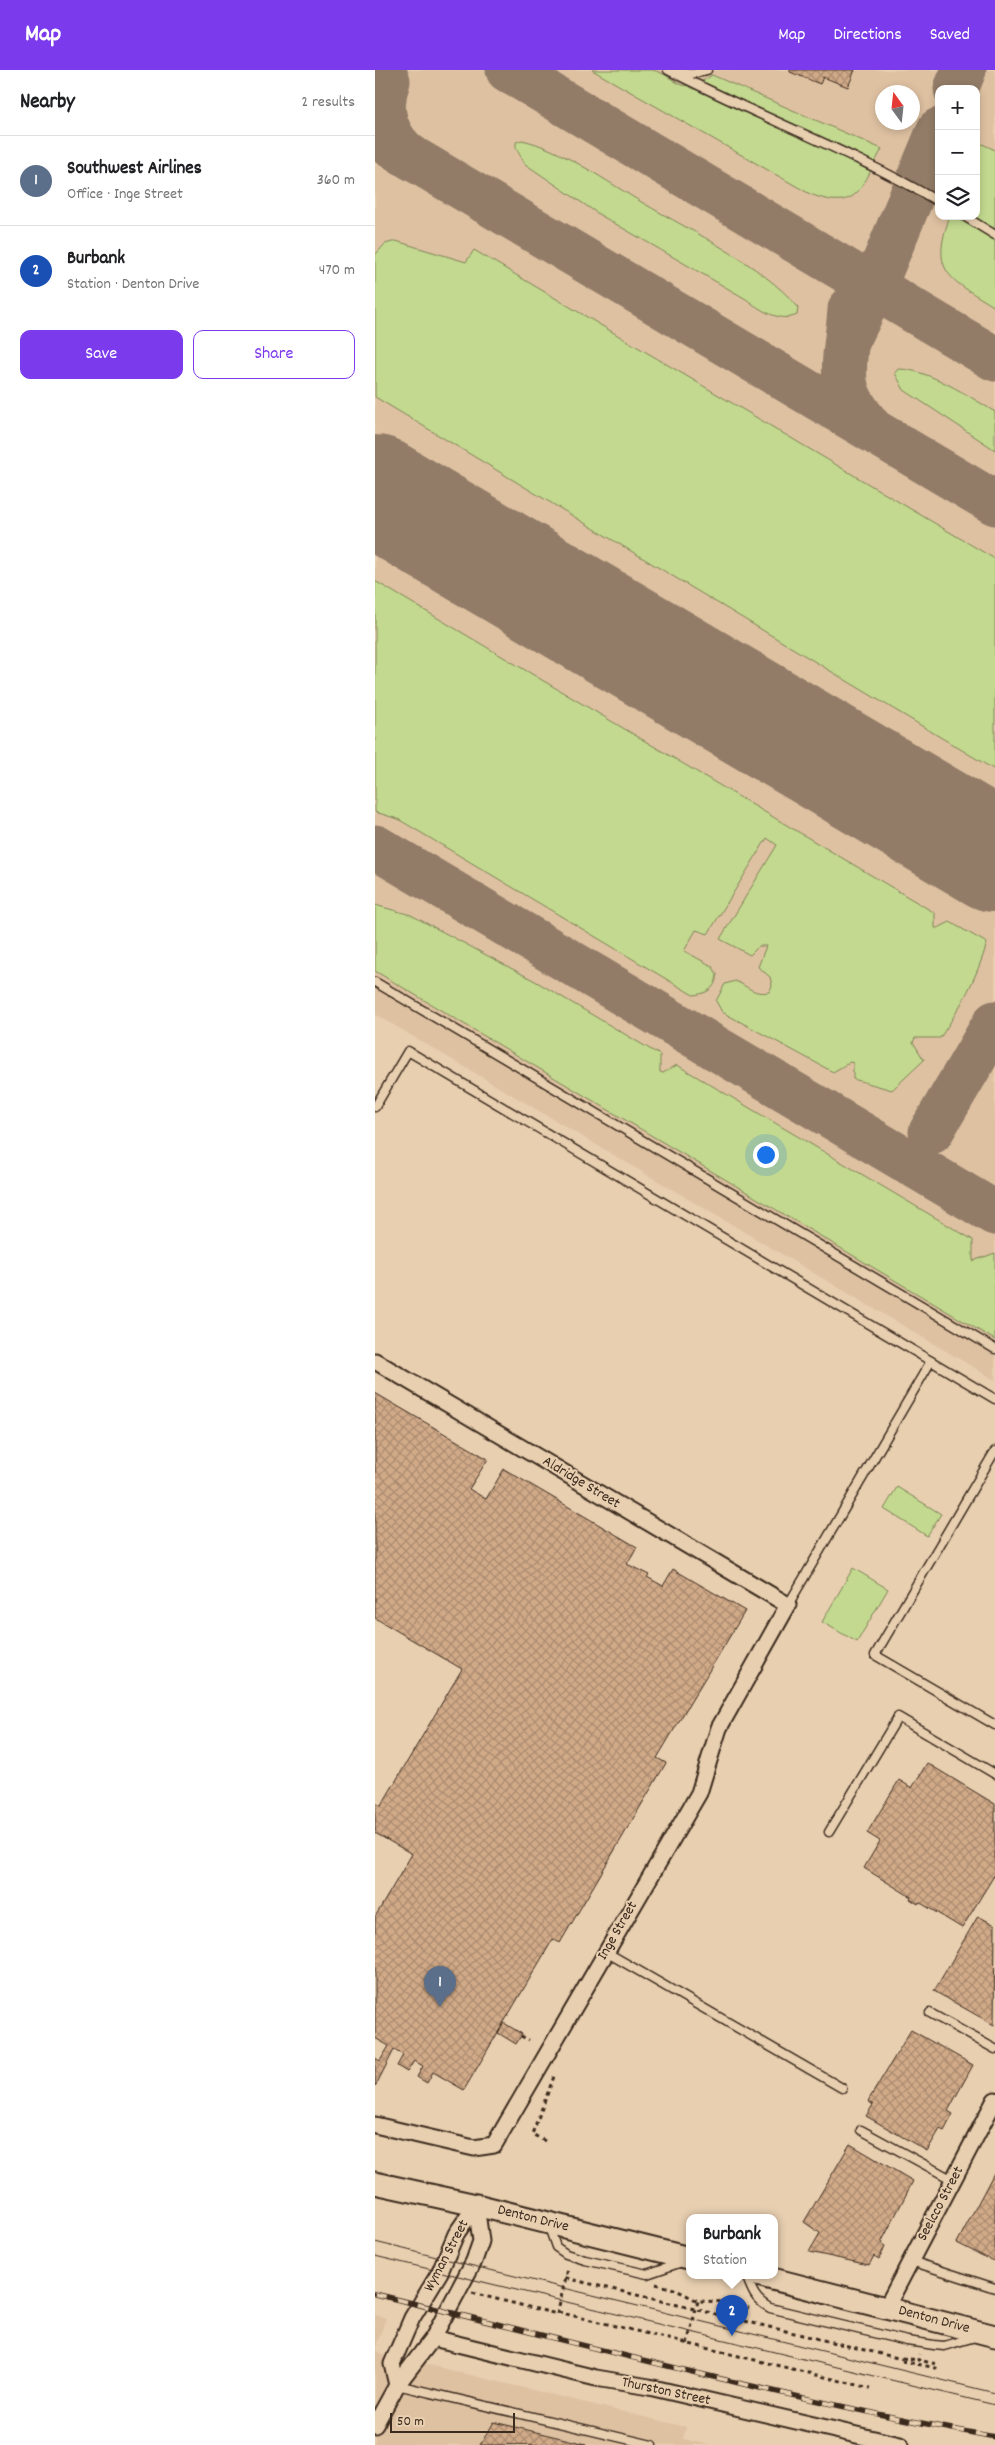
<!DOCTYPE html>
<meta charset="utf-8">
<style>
body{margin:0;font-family:Dekko,sans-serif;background:#f6f6f6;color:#202124}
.controls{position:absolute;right:15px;top:15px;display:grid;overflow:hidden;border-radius:10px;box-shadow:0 2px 8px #0003}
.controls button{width:45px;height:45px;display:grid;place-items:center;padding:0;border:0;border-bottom:1px solid #e0e0e0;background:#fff;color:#202124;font:25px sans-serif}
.compass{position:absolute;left:500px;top:15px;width:45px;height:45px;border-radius:50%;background:#fff;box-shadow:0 2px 8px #0003;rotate:345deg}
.scale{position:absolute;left:15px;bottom:12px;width:125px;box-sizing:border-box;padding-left:5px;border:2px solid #3b2a1e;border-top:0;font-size:14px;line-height:18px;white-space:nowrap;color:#3b2a1e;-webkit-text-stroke:4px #e8cfb0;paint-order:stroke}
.you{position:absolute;left:390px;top:1084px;width:18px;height:18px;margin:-12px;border:4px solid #fff;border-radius:50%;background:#1a73e8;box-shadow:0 0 0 8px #1a73e833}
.badge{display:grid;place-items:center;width:32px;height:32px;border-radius:50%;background:#7c3aed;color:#fff;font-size:16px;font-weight:700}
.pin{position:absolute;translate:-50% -41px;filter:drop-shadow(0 1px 2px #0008)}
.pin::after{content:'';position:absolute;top:26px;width:18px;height:15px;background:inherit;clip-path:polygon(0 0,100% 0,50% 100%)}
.popup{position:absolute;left:311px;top:2144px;width:92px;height:65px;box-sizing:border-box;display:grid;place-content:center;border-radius:10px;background:#fff;filter:drop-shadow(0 1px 4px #0005);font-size:16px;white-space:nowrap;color:#757577}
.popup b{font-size:19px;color:#202124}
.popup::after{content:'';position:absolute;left:50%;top:100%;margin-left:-10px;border:10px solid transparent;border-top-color:#fff}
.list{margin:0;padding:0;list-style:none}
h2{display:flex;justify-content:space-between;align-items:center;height:65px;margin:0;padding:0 20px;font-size:21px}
h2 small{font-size:16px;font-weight:400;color:#757577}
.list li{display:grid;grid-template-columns:32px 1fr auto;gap:15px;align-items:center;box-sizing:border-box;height:90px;padding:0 20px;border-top:1px solid #e0e0e0}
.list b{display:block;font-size:19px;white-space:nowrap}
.list p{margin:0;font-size:16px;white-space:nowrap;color:#757577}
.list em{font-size:16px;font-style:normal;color:#757577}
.actions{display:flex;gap:10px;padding:15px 20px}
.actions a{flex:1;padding:11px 0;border:1px solid #7c3aed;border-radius:10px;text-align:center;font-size:18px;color:#7c3aed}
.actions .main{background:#7c3aed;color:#fff}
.icon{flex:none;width:28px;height:28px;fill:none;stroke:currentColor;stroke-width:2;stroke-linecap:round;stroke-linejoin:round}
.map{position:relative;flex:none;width:620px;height:2375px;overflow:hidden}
header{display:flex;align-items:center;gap:30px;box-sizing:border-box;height:70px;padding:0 25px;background:#7c3aed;color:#fff}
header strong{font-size:24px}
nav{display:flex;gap:28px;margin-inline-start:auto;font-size:18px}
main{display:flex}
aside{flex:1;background:#fff}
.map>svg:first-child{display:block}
.built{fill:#dec1a1;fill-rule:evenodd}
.green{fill:#c2d98f;stroke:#7e8256}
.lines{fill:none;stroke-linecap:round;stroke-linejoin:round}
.taxiway{stroke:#927c67;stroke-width:45}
.runway{stroke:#927c67;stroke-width:112}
.building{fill:url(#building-cross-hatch);stroke:#3b2a1e}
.lane-casing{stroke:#3b2a1e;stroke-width:11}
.street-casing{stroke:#3b2a1e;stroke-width:19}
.secondary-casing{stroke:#3b2a1e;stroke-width:25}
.path{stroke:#3b2a1e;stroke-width:3;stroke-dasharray:4 4;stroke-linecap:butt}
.lane{stroke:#e8cfb0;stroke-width:8}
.street{stroke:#e8cfb0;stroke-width:15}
.secondary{stroke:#e8cfb0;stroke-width:21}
.tram{stroke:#3b2a1e;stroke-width:1}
.rail-casing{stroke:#3b2a1e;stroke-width:5.5}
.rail{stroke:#e8cfb0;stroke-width:4;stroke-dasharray:11;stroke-linecap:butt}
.labels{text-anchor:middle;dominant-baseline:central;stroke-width:4;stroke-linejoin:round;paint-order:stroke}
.street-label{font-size:15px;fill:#3b2a1e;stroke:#e8cfb0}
</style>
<header>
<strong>Map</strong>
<nav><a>Map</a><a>Directions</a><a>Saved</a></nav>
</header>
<main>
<aside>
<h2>Nearby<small>2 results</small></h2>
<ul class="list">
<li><span class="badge" style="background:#5c6f8a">1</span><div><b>Southwest Airlines</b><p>Office · Inge Street</p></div><em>360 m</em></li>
<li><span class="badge" style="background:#1a4fb4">2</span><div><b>Burbank</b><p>Station · Denton Drive</p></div><em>470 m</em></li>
</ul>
<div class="actions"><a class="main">Save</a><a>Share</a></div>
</aside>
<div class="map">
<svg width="620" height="2375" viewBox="0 0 620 2375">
<defs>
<pattern id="building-cross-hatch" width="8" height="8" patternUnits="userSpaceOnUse" patternTransform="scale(1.25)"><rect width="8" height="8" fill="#d1aa88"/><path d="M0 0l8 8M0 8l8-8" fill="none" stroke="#ab8b6f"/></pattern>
</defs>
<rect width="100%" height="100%" fill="#e8cfb0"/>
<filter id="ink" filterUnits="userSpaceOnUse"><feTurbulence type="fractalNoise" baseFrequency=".02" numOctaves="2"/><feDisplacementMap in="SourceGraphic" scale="10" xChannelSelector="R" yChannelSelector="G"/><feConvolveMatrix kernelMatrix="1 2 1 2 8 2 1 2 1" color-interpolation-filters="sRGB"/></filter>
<g filter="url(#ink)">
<g class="built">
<path d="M 0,0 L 620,0 L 620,1310 L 0,944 ZM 564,19 L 601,19 L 601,146 L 564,146 ZM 508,22 L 538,22 L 538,52 L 508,52 Z"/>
<polygon points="0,2245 11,2248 2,2273 2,2281 8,2284 311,2357 308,2369 335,2375 0,2375"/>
</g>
<g class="green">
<path d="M 217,0 C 234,0 260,0 277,0 C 304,6 303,29 337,5 L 507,79 C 486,117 484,143 435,124 Z"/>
<path d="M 147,70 C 185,78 234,113 268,133 C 318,162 386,194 423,237 L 422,245 C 405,253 385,240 371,229 L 225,145 L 150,94 L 141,78 L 141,72 Z"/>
<path d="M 603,72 L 620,80 L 620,237 C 575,209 554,203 575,146 L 601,146 Z"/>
<polygon points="21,171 91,192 99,180 620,489 620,700 0,327 0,185 10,174"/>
<path d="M 523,299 C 553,299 594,326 620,342 L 620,380 L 529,320 L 520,303 Z"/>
<path d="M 0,511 L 560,843 L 560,858 L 563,858 L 575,852 L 612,873 C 602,908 585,938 565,968 L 540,968 L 538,972 L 549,990 L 517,1020 L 478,1009 L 478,993 L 475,992 L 458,1002 L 347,942 L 341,931 L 350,914 L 360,911 C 373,916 378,925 394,922 L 397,916 L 395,907 L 383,897 L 391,876 L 384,876 L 375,885 L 345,869 L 402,775 L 392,768 L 333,864 L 321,860 L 309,881 L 337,896 L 342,904 C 341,920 330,924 318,925 L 23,749 L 0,742 Z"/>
<polygon points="0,835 36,845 160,911 285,985 285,1002 288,1003 302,995 598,1170 598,1191 620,1183 620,1270 0,901"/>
<polygon points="522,1417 566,1444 552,1466 509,1439"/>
<polygon points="478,1498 513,1519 482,1572 447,1552"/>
</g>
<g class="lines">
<g class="taxiway">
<polyline points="133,0 620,289"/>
<path d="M 13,11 C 2,40 11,70 37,88"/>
<polyline points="581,19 589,0"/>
<polyline points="0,66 620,433"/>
<path d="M 475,239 C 474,262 465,299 472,320 C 476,335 487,347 496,359"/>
<polyline points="473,270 499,217 564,60"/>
<polyline points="0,777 620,1143"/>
<polyline points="556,1062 620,953"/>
</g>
<polyline class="runway" points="0,421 620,786"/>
</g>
<g class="building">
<polygon points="415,0 480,0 473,17 448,7 445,14 415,2"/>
<polygon points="0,1323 113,1389 94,1419 111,1429 129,1399 262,1477 252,1494 274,1505 272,1507 288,1516 298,1499 370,1541 282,1688 291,1693 185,1873 178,1869 89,2020 58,2002 52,2013 42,2007 48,1996 39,1991 32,2002 22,1996 28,1985 19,1980 0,2017 0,1988 5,1991 14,1976 0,1968 0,1847 37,1784 0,1763 0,1733 6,1736 87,1599 0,1548"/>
<polygon points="552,1693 620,1734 620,1804 587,1858 544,1832 543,1834 535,1829 536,1827 489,1798 505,1771 492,1763 524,1710 537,1718"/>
<polygon points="603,1846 620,1855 619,1955 559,1921"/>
<polygon points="129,1953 147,1964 141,1974 123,1963"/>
<polygon points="536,1960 598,1995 573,2041 578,2044 569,2061 565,2059 552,2081 491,2046 498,2035 493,2031"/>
<polygon points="475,2074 538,2111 506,2173 510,2176 504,2189 499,2186 494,2195 434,2182 445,2163 429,2152"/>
<polygon points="620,2101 620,2188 618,2191 582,2173"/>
<polygon points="119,2352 211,2374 105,2375"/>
</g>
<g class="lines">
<g class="lane-casing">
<g id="lane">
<path d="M 293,0 C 382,46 477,81 564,132"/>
<polyline points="302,2 317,4 332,0"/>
<polyline points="589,146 620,165"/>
<polyline points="0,912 620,1279"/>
<polyline points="0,1037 33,981 620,1329"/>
<polyline points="620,1381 500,1585 620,1655"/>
<polyline points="413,1535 556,1291"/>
<polyline points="454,1762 523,1647 620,1704"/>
<polyline points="231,1882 467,2018"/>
<polyline points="555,1943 620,1979"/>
<polyline points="486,2060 578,2110"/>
<polyline points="174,2157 181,2177 191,2184 210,2190 272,2204 307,2192"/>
<polyline points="536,2191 620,2218"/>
<path d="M 371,2205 C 377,2221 380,2230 395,2238 L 532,2271 L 559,2275 L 569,2276 L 600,2267"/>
<polyline points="22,2315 277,2375"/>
</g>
</g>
<g class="street-casing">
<g id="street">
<polyline points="0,1291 413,1535 344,1658 324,1723 119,2075 99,2078 0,2055"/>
<polyline points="511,2238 620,2030"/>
<polyline points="58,2268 221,2308 274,2317 525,2375"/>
<polyline points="22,2315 17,2294 20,2287 37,2248 65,2202 81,2164 101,2135"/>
<polyline points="0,2355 22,2315 58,2268 99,2191 106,2171 101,2135"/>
</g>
</g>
<g class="secondary-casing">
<g id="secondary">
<polyline points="0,2113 101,2135 314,2188"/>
<polyline points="382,2205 620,2266"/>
</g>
</g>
<g class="path">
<polyline points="146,1966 154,1970"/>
<polyline points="170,2071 157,2064 180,2004"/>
<polyline points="191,2208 527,2289"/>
<polyline points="281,2214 299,2219 323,2231 355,2232 374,2238"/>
<polyline points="97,2223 182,2244 193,2199"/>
<polyline points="183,2242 495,2318"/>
<polyline points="312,2274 323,2231"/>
<polyline points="527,2288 543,2290"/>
<polyline points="527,2291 561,2298 562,2294 543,2290 544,2284"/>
</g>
<use href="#lane" class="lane"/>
<use href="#street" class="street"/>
<use href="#secondary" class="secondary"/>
<g class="tram">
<polyline points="0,2172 620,2323"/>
<polyline points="0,2186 620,2335"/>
</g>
<g class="rail-casing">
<path id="rail" d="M 0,2224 C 206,2274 411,2329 620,2367"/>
</g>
<use href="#rail" class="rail"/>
</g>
</g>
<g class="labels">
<g class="street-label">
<text transform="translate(206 1413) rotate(31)">Aldridge Street</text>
<text transform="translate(243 1861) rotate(-60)">Inge Street</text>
<text transform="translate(566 2134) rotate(-62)">Seelcco Street</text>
<text transform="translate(158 2149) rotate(14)">Denton Drive</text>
<text transform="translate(72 2186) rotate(-62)">Wyman Street</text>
<text transform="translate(559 2250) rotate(15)">Denton Drive</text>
<text transform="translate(291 2322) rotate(12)">Thurston Street</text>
</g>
</g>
</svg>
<div class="controls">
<button>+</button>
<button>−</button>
<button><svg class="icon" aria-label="layers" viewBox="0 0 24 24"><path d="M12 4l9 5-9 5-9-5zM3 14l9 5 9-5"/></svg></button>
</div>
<svg class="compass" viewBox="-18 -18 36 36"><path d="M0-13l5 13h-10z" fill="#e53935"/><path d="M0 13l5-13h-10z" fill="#757577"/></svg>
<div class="scale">50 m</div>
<div class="you"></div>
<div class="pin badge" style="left:65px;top:1937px;background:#5c6f8a">1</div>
<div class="pin badge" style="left:357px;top:2266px;background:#1a4fb4">2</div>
<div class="popup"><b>Burbank</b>Station</div>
</div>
</main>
